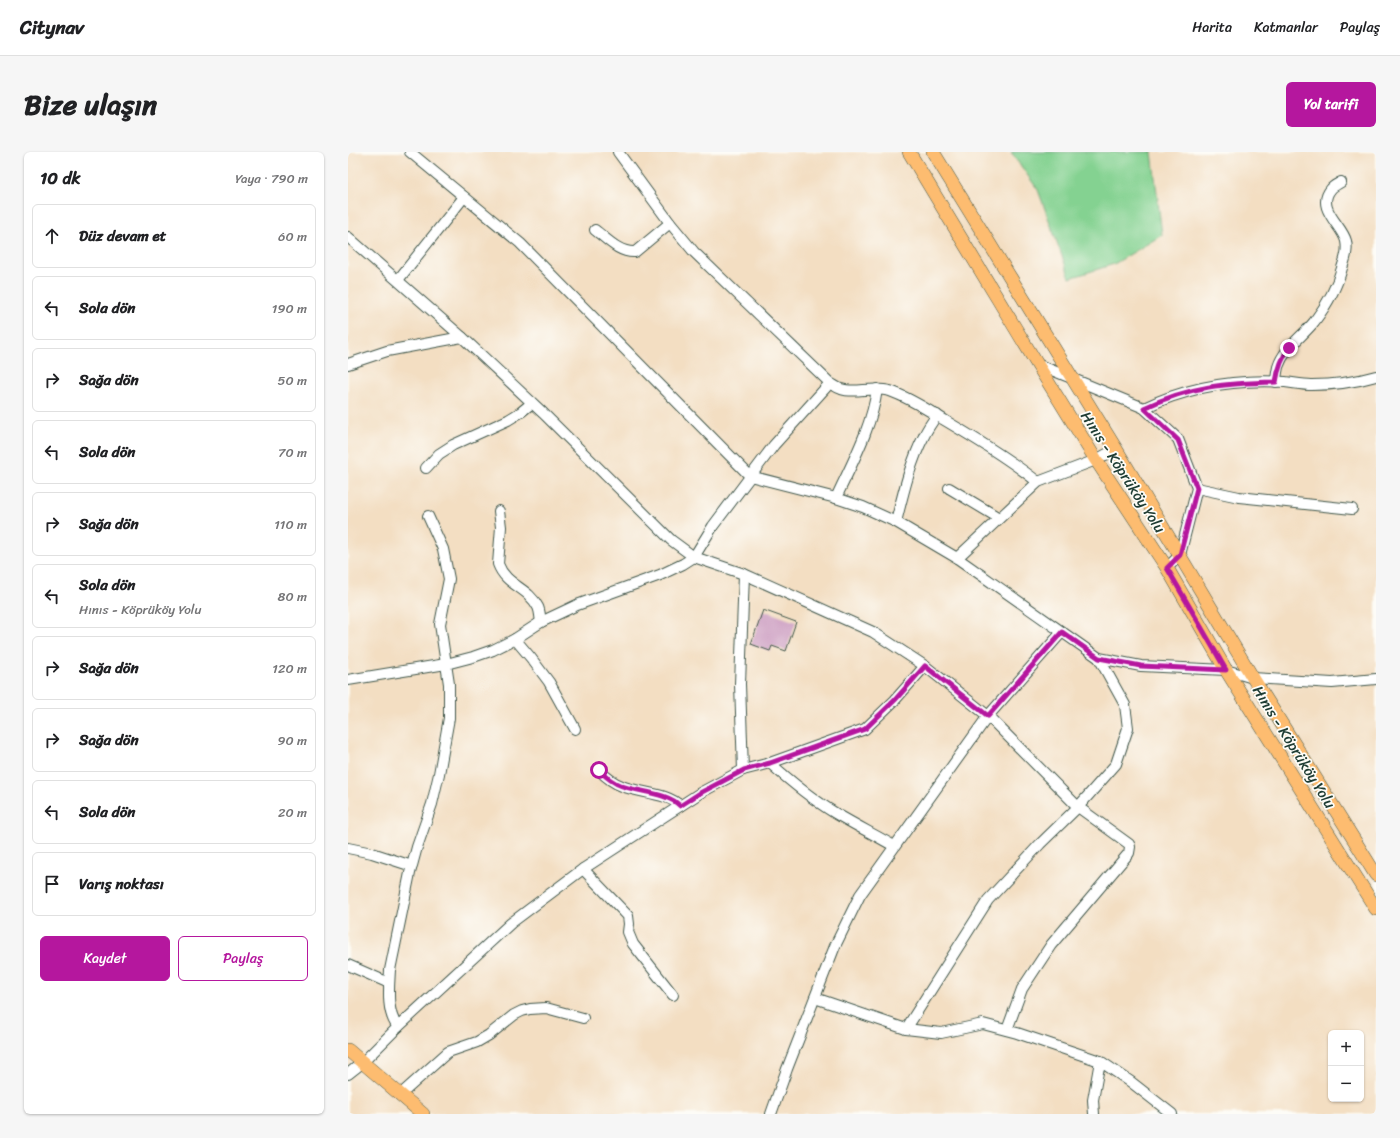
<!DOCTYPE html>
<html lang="tr">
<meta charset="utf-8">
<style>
body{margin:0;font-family:Sriracha,sans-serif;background:#f6f6f6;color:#202124}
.controls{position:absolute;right:12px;bottom:12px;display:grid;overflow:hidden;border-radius:6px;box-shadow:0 1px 3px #0004}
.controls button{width:36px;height:36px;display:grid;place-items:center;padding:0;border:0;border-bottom:1px solid #e0e0e0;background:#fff;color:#202124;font:20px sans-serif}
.stop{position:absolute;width:12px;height:12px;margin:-9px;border:3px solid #b5179e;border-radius:50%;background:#fff}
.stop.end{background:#b5179e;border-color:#fff;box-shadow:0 1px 4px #0008}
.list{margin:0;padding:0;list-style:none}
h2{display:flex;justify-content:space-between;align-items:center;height:52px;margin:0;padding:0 16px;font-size:17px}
h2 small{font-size:13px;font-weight:400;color:#757577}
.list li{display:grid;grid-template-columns:26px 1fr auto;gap:12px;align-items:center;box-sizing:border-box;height:64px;margin:0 8px 8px;padding:0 8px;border:1px solid #e0e0e0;border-radius:6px}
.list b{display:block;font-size:15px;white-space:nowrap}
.list p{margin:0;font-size:13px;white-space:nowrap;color:#757577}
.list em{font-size:13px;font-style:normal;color:#757577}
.actions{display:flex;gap:8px;padding:12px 16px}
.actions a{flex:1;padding:9px 0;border:1px solid #b5179e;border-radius:6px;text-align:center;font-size:14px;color:#b5179e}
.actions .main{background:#b5179e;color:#fff}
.icon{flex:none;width:22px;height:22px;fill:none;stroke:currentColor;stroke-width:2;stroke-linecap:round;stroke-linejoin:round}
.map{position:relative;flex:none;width:1028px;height:962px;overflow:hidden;border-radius:6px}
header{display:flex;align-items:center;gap:24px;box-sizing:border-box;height:56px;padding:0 20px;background:#fff;border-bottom:1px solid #e0e0e0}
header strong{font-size:19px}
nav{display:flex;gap:22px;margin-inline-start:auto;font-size:14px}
.intro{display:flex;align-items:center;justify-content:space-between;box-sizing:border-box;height:96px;padding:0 24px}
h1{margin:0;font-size:28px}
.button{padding:10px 18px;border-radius:6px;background:#b5179e;color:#fff;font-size:14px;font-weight:700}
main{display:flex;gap:24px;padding:0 24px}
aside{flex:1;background:#fff;border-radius:6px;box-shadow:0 1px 3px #0004}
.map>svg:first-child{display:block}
.green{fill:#84d291;stroke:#528862}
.building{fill:#cd9fc2}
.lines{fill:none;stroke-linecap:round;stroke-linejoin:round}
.minor-casing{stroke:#3f5549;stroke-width:12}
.major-casing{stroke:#3f5549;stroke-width:14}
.minor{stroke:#fff;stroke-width:10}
.major{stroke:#fdbc6f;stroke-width:13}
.route{stroke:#b5179e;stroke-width:5}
.labels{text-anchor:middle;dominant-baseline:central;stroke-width:3.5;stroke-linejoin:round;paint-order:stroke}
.street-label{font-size:15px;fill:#1f3d34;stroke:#fdfcf7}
</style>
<header>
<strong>Citynav</strong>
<nav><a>Harita</a><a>Katmanlar</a><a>Paylaş</a></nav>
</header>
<div class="intro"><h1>Bize ulaşın</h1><a class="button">Yol tarifi</a></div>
<main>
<aside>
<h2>10 dk<small>Yaya · 790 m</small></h2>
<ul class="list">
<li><svg class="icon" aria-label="ahead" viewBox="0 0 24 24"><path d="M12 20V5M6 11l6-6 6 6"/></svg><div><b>Düz devam et</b></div><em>60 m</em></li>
<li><svg class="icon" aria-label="left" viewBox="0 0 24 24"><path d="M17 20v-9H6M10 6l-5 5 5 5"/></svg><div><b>Sola dön</b></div><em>190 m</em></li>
<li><svg class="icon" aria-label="right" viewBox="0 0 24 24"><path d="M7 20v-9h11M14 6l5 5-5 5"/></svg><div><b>Sağa dön</b></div><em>50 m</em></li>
<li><svg class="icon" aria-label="left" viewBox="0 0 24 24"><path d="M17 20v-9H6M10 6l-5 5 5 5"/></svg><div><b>Sola dön</b></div><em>70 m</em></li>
<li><svg class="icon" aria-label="right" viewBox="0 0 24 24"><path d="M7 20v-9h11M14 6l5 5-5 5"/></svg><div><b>Sağa dön</b></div><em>110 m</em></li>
<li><svg class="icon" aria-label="left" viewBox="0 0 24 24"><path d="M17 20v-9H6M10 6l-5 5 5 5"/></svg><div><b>Sola dön</b><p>Hınıs - Köprüköy Yolu</p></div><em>80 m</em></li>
<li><svg class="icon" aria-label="right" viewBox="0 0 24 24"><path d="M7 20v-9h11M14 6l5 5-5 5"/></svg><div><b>Sağa dön</b></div><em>120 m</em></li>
<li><svg class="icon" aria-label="right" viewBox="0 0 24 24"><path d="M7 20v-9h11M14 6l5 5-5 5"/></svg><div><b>Sağa dön</b></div><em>90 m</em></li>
<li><svg class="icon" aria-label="left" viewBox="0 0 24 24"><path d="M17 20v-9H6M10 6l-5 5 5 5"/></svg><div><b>Sola dön</b></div><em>20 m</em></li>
<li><svg class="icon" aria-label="arrive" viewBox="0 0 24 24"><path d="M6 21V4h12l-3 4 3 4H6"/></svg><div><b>Varış noktası</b></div></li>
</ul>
<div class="actions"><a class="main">Kaydet</a><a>Paylaş</a></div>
</aside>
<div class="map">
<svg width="1028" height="962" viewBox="0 0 1028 962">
<rect width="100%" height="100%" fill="#fdfcf7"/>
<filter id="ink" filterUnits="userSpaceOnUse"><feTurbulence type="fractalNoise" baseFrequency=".025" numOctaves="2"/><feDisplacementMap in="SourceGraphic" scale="8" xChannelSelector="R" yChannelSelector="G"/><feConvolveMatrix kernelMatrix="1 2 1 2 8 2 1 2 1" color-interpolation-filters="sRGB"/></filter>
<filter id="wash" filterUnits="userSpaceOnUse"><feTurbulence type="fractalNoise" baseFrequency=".012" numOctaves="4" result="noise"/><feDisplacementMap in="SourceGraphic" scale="16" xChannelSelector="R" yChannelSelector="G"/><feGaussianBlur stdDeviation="0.9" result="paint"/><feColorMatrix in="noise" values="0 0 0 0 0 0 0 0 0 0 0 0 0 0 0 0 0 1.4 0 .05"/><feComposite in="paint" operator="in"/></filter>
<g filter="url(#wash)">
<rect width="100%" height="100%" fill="#f3dec2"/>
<polygon class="green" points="663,0 804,0 814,83 766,112 722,126 690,38"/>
<g id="blocks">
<polygon class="building" points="415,458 448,470 438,499 424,494 422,499 403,492"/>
</g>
</g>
<g filter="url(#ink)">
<use href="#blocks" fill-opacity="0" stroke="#3f5549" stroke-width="1"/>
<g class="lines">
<g class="minor-casing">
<g id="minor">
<polyline points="62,0 172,91 402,324 488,346 515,355 548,370 609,406 751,506 793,514 878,518 905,526 984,531 1028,527"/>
<path d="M 270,0 L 322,71 L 346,100 L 482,231 C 486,233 489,236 493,237 C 507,242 524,234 542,239 C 562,246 580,258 598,269 C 630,288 661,307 690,330"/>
<path d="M 247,78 C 259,87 271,101 287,100 L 322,71"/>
<polyline points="0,85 114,185 195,261 323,388 346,405 396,422 525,480 577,514 640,564 730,655 781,692 782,695 781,701 703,793 674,837 659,878"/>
<polyline points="50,128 116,45"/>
<polyline points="0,212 39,199 114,185"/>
<polyline points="689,212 796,256 830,287 849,336 832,403 819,416"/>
<path d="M 928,230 C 928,226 929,220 930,215 C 936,196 954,185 966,170 C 978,154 989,135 994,116 C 997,107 1000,99 998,89 C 994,73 967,56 983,37 C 985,34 990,32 993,30"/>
<path d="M 796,256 C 840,235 889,227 937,230 C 946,231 955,233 964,233 C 986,233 1007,230 1028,224"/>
<polyline points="78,316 91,302 105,293 160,268 173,260 184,251"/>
<polyline points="601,336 651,366"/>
<polyline points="849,336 891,345 1004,357"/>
<path d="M 488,346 C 504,311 524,275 529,237"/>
<path d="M 151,359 L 153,375 L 150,412 C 158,434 180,435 190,455 C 192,459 192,465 193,470"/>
<path d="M 548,370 C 555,342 562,311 576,284 C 579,277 584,270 589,263"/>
<polyline points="609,406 690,330 748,308 768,297"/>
<polyline points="167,487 183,506 201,530 227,577"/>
<polyline points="0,528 98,512 125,505 145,498 167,487 193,470 229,453 312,423 335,412 346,405 365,374 426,293 482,231"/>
<path d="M 422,611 C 443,630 464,647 487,661 C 507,673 527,683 546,694"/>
<path d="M 251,618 C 258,625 265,631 274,634 C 291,641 321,641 332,654"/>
<polyline points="395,618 392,532 396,422"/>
<polyline points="0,696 24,701 64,714"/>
<polyline points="235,717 280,764 281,772 280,780 285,792 325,843"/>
<polyline points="0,813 41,831"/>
<polyline points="467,846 558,877 593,881 635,872 669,881 752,909 783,930 824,962"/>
<path d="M 50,875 C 38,861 41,835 42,818 L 62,721 L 69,695 L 84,652 L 91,622 L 101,566 L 101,532 L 92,472 L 101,427 L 95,397 L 80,364"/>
<polyline points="558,877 640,748 692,692 730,655 768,612 780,576 777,553 751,506"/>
<polyline points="0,922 14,911 50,875 163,771 235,717 352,641 395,618 422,611 517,577 547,548 577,514"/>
<polyline points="52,943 100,900 129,890 141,883 166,863 174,859 182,857 198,856 235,866"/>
<polyline points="423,962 439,917 487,794 512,743 640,564 714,480"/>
<polyline points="746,962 745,948 752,909"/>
</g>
</g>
<g class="major-casing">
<g id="major">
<polyline points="561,0 689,212 748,308 819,416 878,518 1028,757"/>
<polyline points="585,0 768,297 905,526 1028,723"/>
<polyline points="0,898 75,962"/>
</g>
</g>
<use href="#minor" class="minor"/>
<use href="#major" class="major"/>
</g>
</g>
<g class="lines" filter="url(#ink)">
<path class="route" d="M 251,618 C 258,625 265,631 274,634 C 291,640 321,641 332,654 L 352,641 L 396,618 L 422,611 L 517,577 L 547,548 L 577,514 L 640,564 L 714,480 L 751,506 L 793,514 L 878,518 L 819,416 L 832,403 L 849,336 L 830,288 L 796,256 C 842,234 878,231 928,230 C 930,217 933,207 941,196"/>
</g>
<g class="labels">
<g class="street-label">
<text transform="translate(775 320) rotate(57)">Hınıs - Köprüköy Yolu</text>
<text transform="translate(946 595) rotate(58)">Hınıs - Köprüköy Yolu</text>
</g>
</g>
</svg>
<div class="controls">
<button>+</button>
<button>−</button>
</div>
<div class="stop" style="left:251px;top:618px"></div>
<div class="stop end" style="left:941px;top:196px"></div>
</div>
</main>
